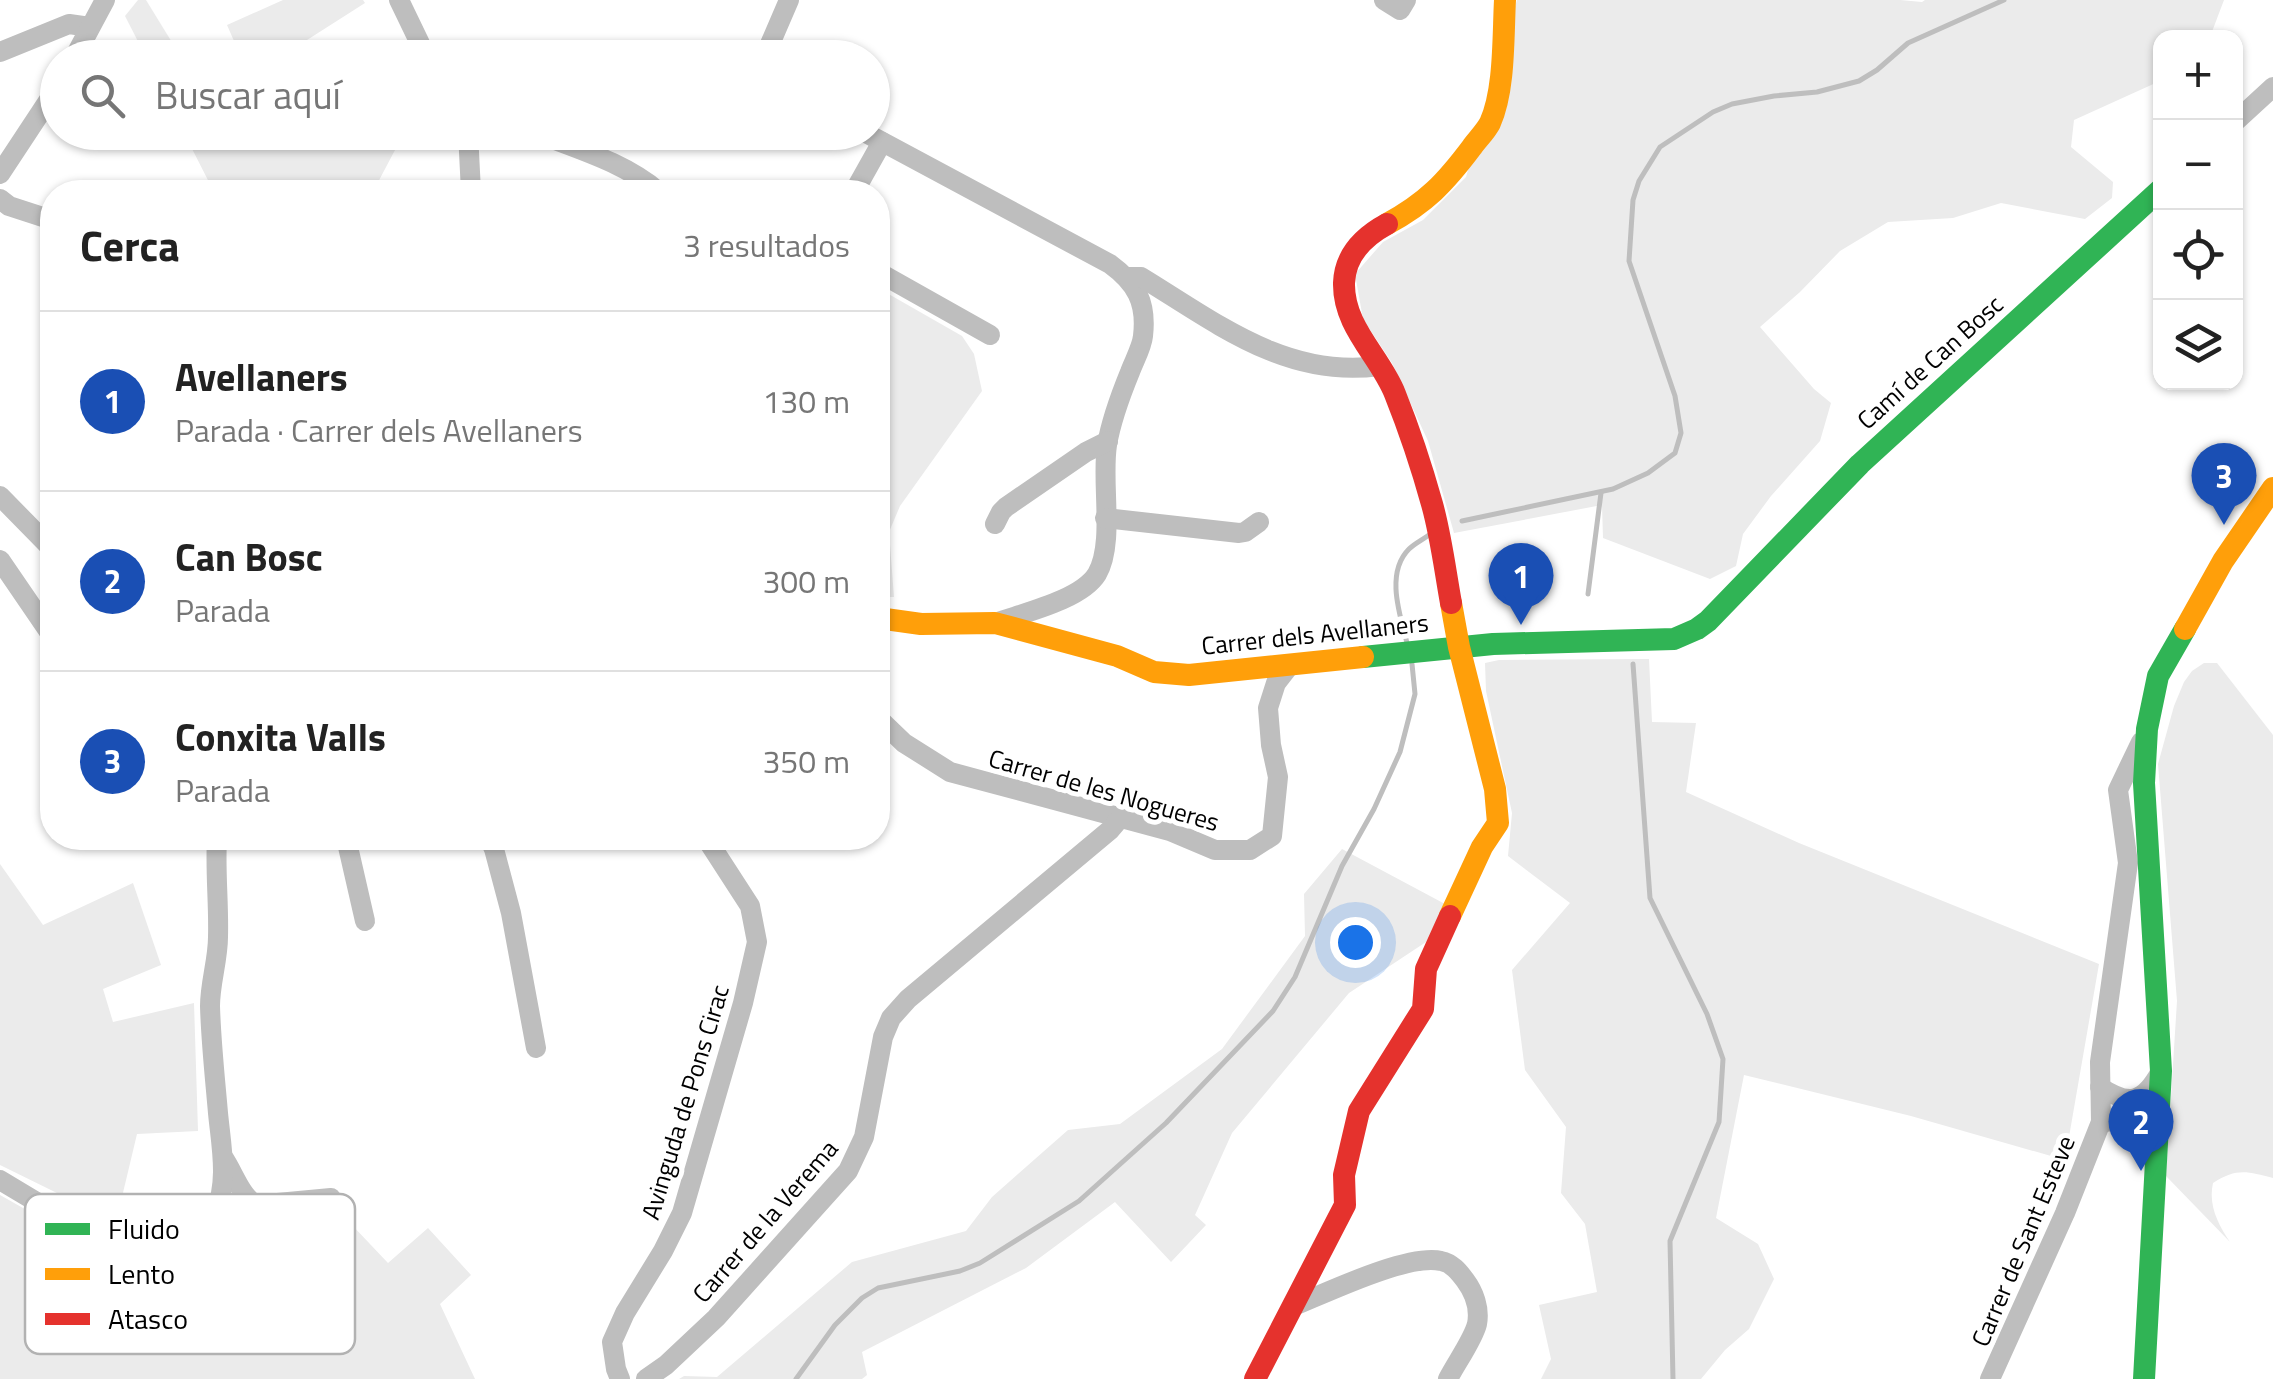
<!DOCTYPE html>
<html lang="es">
<meta charset="utf-8">
<style>
body{margin:0;font-family:"Titillium Web",sans-serif;background:#f2f2f2;color:#222}
.controls{position:absolute;right:30px;top:30px;display:grid;overflow:hidden;border-radius:20px;box-shadow:0 2px 8px #0004}
.controls button{width:90px;height:90px;display:grid;place-items:center;padding:0;border:0;border-bottom:2px solid #e0e0e0;background:#fff;color:#222;font:50px sans-serif}
.you{position:absolute;left:1355px;top:942px;width:35px;height:35px;margin:-25px;border:8px solid #fff;border-radius:50%;background:#1a73e8;box-shadow:0 0 0 15px #1a73e833}
.badge{display:grid;place-items:center;width:65px;height:65px;border-radius:50%;background:#b45309;color:#fff;font-size:32px;font-weight:700}
.pin{position:absolute;translate:-50% -82px;filter:drop-shadow(0 2px 5px #0008)}
.pin::after{content:'';position:absolute;top:52px;width:35px;height:30px;background:inherit;clip-path:polygon(0 0,100% 0,50% 100%)}
.list{margin:0;padding:0;list-style:none}
h2{display:flex;justify-content:space-between;align-items:center;height:130px;margin:0;padding:0 40px;font-size:42px}
h2 small{font-size:32px;font-weight:400;color:#767676}
.list li{display:grid;grid-template-columns:65px 1fr auto;gap:30px;align-items:center;box-sizing:border-box;height:180px;padding:0 40px;border-top:2px solid #e0e0e0}
.list b{display:block;font-size:38px;white-space:nowrap}
.list p{margin:0;font-size:32px;white-space:nowrap;color:#767676}
.list em{font-size:32px;font-style:normal;color:#767676}
.icon{flex:none;width:55px;height:55px;fill:none;stroke:currentColor;stroke-width:2;stroke-linecap:round;stroke-linejoin:round}
.map{position:relative;flex:none;width:2273px;height:1379px;overflow:hidden}
.search{position:absolute;background:#fff;box-shadow:0 2px 8px #0004;left:40px;top:40px;width:850px;height:110px;display:flex;align-items:center;gap:25px;box-sizing:border-box;padding:0 35px;border-radius:55px;color:#767676;font-size:38px}
.panel{position:absolute;background:#fff;box-shadow:0 2px 8px #0004;left:40px;top:180px;width:850px;height:670px;border-radius:40px}
.map>svg:first-child{display:block}
.green{fill:#ebebeb}
.lines{fill:none;stroke-linecap:round;stroke-linejoin:round}
.stream{stroke:#bebebe;stroke-width:5}
.street{stroke:#bebebe;stroke-width:20}
.fast{stroke:#30b455;stroke-width:22}
.slow{stroke:#ff9f0a;stroke-width:22}
.jam{stroke:#e5322d;stroke-width:22}
.labels{text-anchor:middle;dominant-baseline:central;stroke-width:10;stroke-linejoin:round;paint-order:stroke}
.street-label{font-size:25px;fill:#000;stroke:#fff}
.key{fill:#fff;stroke:#b2b2b2;stroke-width:2.5}
.key-label{font-size:28px;fill:#000}
</style>
<div class="map">
<svg width="2273" height="1379" viewBox="0 0 2273 1379">
<rect width="100%" height="100%" fill="#fff"/>
<g class="green">
<polygon points="138,0 146,0 181,57 146,57 125,16"/>
<polygon points="283,0 363,0 365,3 307,40 312,57 241,57 227,25"/>
<polygon points="1517,0 1900,0 1922,2 1925,0 2224,0 2210,37 2160,38 2160,81 2074,120 2071,147 2113,182 2112,198 2085,219 2001,203 1953,218 1888,222 1840,251 1800,292 1760,327 1814,389 1831,403 1820,441 1771,496 1743,534 1736,566 1710,579 1603,538 1602,505 1454,533 1428,441 1392,363 1363,319 1355,274 1383,242 1423,220 1466,177"/>
<polygon points="404,133 376,186 380,192 214,192 184,133"/>
<polygon points="878,288 962,336 974,354 982,391 900,506 889,532 894,597 878,597"/>
<polygon points="1649,659 1652,722 1696,723 1686,792 1799,843 2099,964 2065,1160 1911,1116 1744,1075 1716,1218 1758,1244 1774,1279 1749,1329 1725,1350 1701,1379 1541,1379 1551,1359 1539,1305 1597,1292 1585,1224 1561,1193 1566,1127 1525,1070 1512,970 1570,903 1508,856 1512,813 1486,691 1485,663 1499,660"/>
<path d="M 2204,663 L 2217,663 L 2273,735 L 2273,1178 C 2247,1171 2236,1168 2213,1183 C 2208,1205 2218,1224 2230,1242 L 2166,1176 L 2177,1001 L 2158,764 L 2174,706 L 2184,682 L 2192,671 Z"/>
<polygon points="1342,849 1445,904 1426,942 1349,993 1232,1133 1195,1215 1206,1225 1171,1262 1115,1202 1026,1268 862,1352 867,1375 862,1379 679,1379 684,1376 717,1377 852,1262 966,1231 992,1197 1068,1130 1120,1124 1222,1049 1305,936 1304,894"/>
<polygon points="0,864 43,925 133,883 161,965 103,989 113,1022 194,1003 198,1131 137,1134 116,1222 0,1165"/>
<polygon points="0,1195 106,1255 146,1262 169,1264 188,1260 206,1247 224,1225 333,1205 388,1263 428,1228 471,1275 440,1304 475,1379 0,1379"/>
</g>
<g class="lines">
<g class="stream">
<polyline points="1462,521 1613,489 1648,473 1675,453 1681,433 1675,396 1629,261 1633,200 1639,181 1660,147 1713,112 1732,104 1774,96 1817,92 1859,81 1877,70 1908,43 2004,0"/>
<polyline points="1588,594 1601,493"/>
<path d="M 1407,643 C 1400,615 1385,573 1409,549 C 1414,544 1422,540 1429,535"/>
<polyline points="1633,664 1650,898 1707,1014 1723,1059 1719,1122 1670,1241 1673,1379"/>
<polyline points="796,1379 835,1325 862,1298 878,1288 960,1271 980,1263 1079,1201 1166,1123 1273,1011 1295,977 1342,866 1374,809 1400,752 1415,694 1412,664"/>
</g>
<g class="street">
<polyline points="399,0 427,58"/>
<polyline points="1384,0 1400,10 1406,0"/>
<polyline points="0,52 69,24 90,27"/>
<polyline points="74,58 105,0"/>
<polyline points="764,58 789,0"/>
<polyline points="2236,121 2273,87"/>
<polyline points="468,132 471,192"/>
<path d="M 534,132 C 577,149 624,162 659,192"/>
<path d="M 864,132 L 1110,264 C 1136,283 1147,302 1143,336 C 1142,347 1134,361 1130,372 C 1121,394 1111,421 1107,445 C 1101,482 1115,543 1097,574 C 1081,600 1023,613 995,623"/>
<polyline points="0,174 58,86"/>
<polyline points="854,192 882,142"/>
<polyline points="0,199 9,206 52,220"/>
<polyline points="878,272 990,335"/>
<path d="M 1128,277 L 1141,277 C 1215,322 1286,379 1379,366"/>
<polyline points="0,496 52,549"/>
<polyline points="1105,518 1239,533 1245,532 1259,522"/>
<polyline points="995,524 1001,512 1006,507 1086,452 1108,441"/>
<polyline points="0,560 52,636"/>
<polyline points="878,718 904,743 950,772 1170,831 1215,850 1250,850 1272,836 1278,777 1271,745 1268,708 1276,683 1290,665"/>
<polyline points="346,838 365,921"/>
<polyline points="489,838 494,849 511,913 536,1048"/>
<path d="M 2100,1087 C 2129,1106 2143,1103 2160,1073"/>
<path d="M 2101,1122 C 2124,1120 2138,1125 2156,1139"/>
<path d="M 223,1157 C 234,1173 240,1195 256,1205 L 331,1198"/>
<path d="M 0,1180 L 50,1210 L 143,1247 C 170,1248 202,1239 215,1212 C 229,1182 221,1145 218,1113 C 215,1078 211,1042 210,1006 C 210,983 218,960 218,937 C 219,904 215,871 217,838"/>
<path d="M 1294,1306 C 1326,1293 1409,1253 1441,1261 C 1452,1263 1459,1272 1465,1280 C 1474,1292 1480,1308 1477,1324 C 1473,1340 1456,1363 1448,1379"/>
<polyline points="620,1379 616,1369 612,1342 625,1313 663,1251 682,1213 743,1003 757,942 750,906 706,838"/>
<polyline points="646,1379 666,1365 716,1318 848,1171 864,1137 883,1037 891,1018 908,999 1110,830 1121,817"/>
<polyline points="1990,1379 2065,1213 2101,1122 2100,1062 2128,863 2118,790 2141,742"/>
</g>
<g class="fast">
<polyline points="1363,657 1493,644 1674,639 1697,629 1708,621 1860,464 2160,190"/>
<polyline points="2144,1379 2161,1071 2144,783 2147,729 2158,676 2185,629"/>
</g>
<g class="slow">
<path d="M 1387,224 C 1426,203 1445,183 1472,147 C 1477,140 1486,131 1490,123 C 1505,90 1503,36 1505,0"/>
<polyline points="878,618 921,624 995,623 1117,656 1154,672 1189,675 1363,657"/>
<polyline points="2185,629 2223,561 2273,488"/>
<polyline points="1450,916 1482,847 1498,823 1495,789 1459,647 1451,603"/>
</g>
<g class="jam">
<path d="M 1387,224 C 1363,237 1345,255 1344,283 C 1343,327 1380,356 1395,394 C 1409,429 1422,468 1432,504 C 1441,536 1445,570 1451,603"/>
<polyline points="1255,1379 1345,1205 1344,1175 1359,1111 1423,1009 1426,969 1450,916"/>
</g>
</g>
<g class="labels">
<g class="street-label">
<text transform="translate(1930 362) rotate(-42)">Camí de Can Bosc</text>
<text transform="translate(1315 634) rotate(-6)">Carrer dels Avellaners</text>
<text transform="translate(1104 790) rotate(16)">Carrer de les Nogueres</text>
<text transform="translate(685 1102) rotate(-73)">Avinguda de Pons Cirac</text>
<text transform="translate(765 1221) rotate(-49)">Carrer de la Verema</text>
<text transform="translate(2023 1241) rotate(-67)">Carrer de Sant Esteve</text>
</g>
</g>
<rect x="25" y="1194" width="330" height="160" rx="15" class="key"/>
<rect x="45" y="1223" width="45" height="12" fill="#30b455"/>
<rect x="45" y="1268" width="45" height="12" fill="#ff9f0a"/>
<rect x="45" y="1313" width="45" height="12" fill="#e5322d"/>
<g class="key-label">
<text x="108" y="1239">Fluido</text>
<text x="108" y="1284">Lento</text>
<text x="108" y="1329">Atasco</text>
</g>
</svg>
<div class="controls">
<button>+</button>
<button>−</button>
<button><svg class="icon" aria-label="locate" viewBox="0 0 24 24"><circle cx="12" cy="12" r="6"/><path d="M12 2v4M12 18v4M2 12h4M18 12h4"/></svg></button>
<button><svg class="icon" aria-label="layers" viewBox="0 0 24 24"><path d="M12 4l9 5-9 5-9-5zM3 14l9 5 9-5"/></svg></button>
</div>
<div class="you"></div>
<div class="pin badge" style="left:1521px;top:625px;background:#1a4fb4">1</div>
<div class="pin badge" style="left:2141px;top:1171px;background:#1a4fb4">2</div>
<div class="pin badge" style="left:2224px;top:525px;background:#1a4fb4">3</div>
<div class="search"><svg class="icon" aria-label="search" viewBox="0 0 24 24"><circle cx="10" cy="10" r="6"/><path d="M15 15l6 6"/></svg>Buscar aquí</div>
<section class="panel">
<h2>Cerca<small>3 resultados</small></h2>
<ul class="list">
<li><span class="badge" style="background:#1a4fb4">1</span><div><b>Avellaners</b><p>Parada · Carrer dels Avellaners</p></div><em>130 m</em></li>
<li><span class="badge" style="background:#1a4fb4">2</span><div><b>Can Bosc</b><p>Parada</p></div><em>300 m</em></li>
<li><span class="badge" style="background:#1a4fb4">3</span><div><b>Conxita Valls</b><p>Parada</p></div><em>350 m</em></li>
</ul>
</section>
</div>
